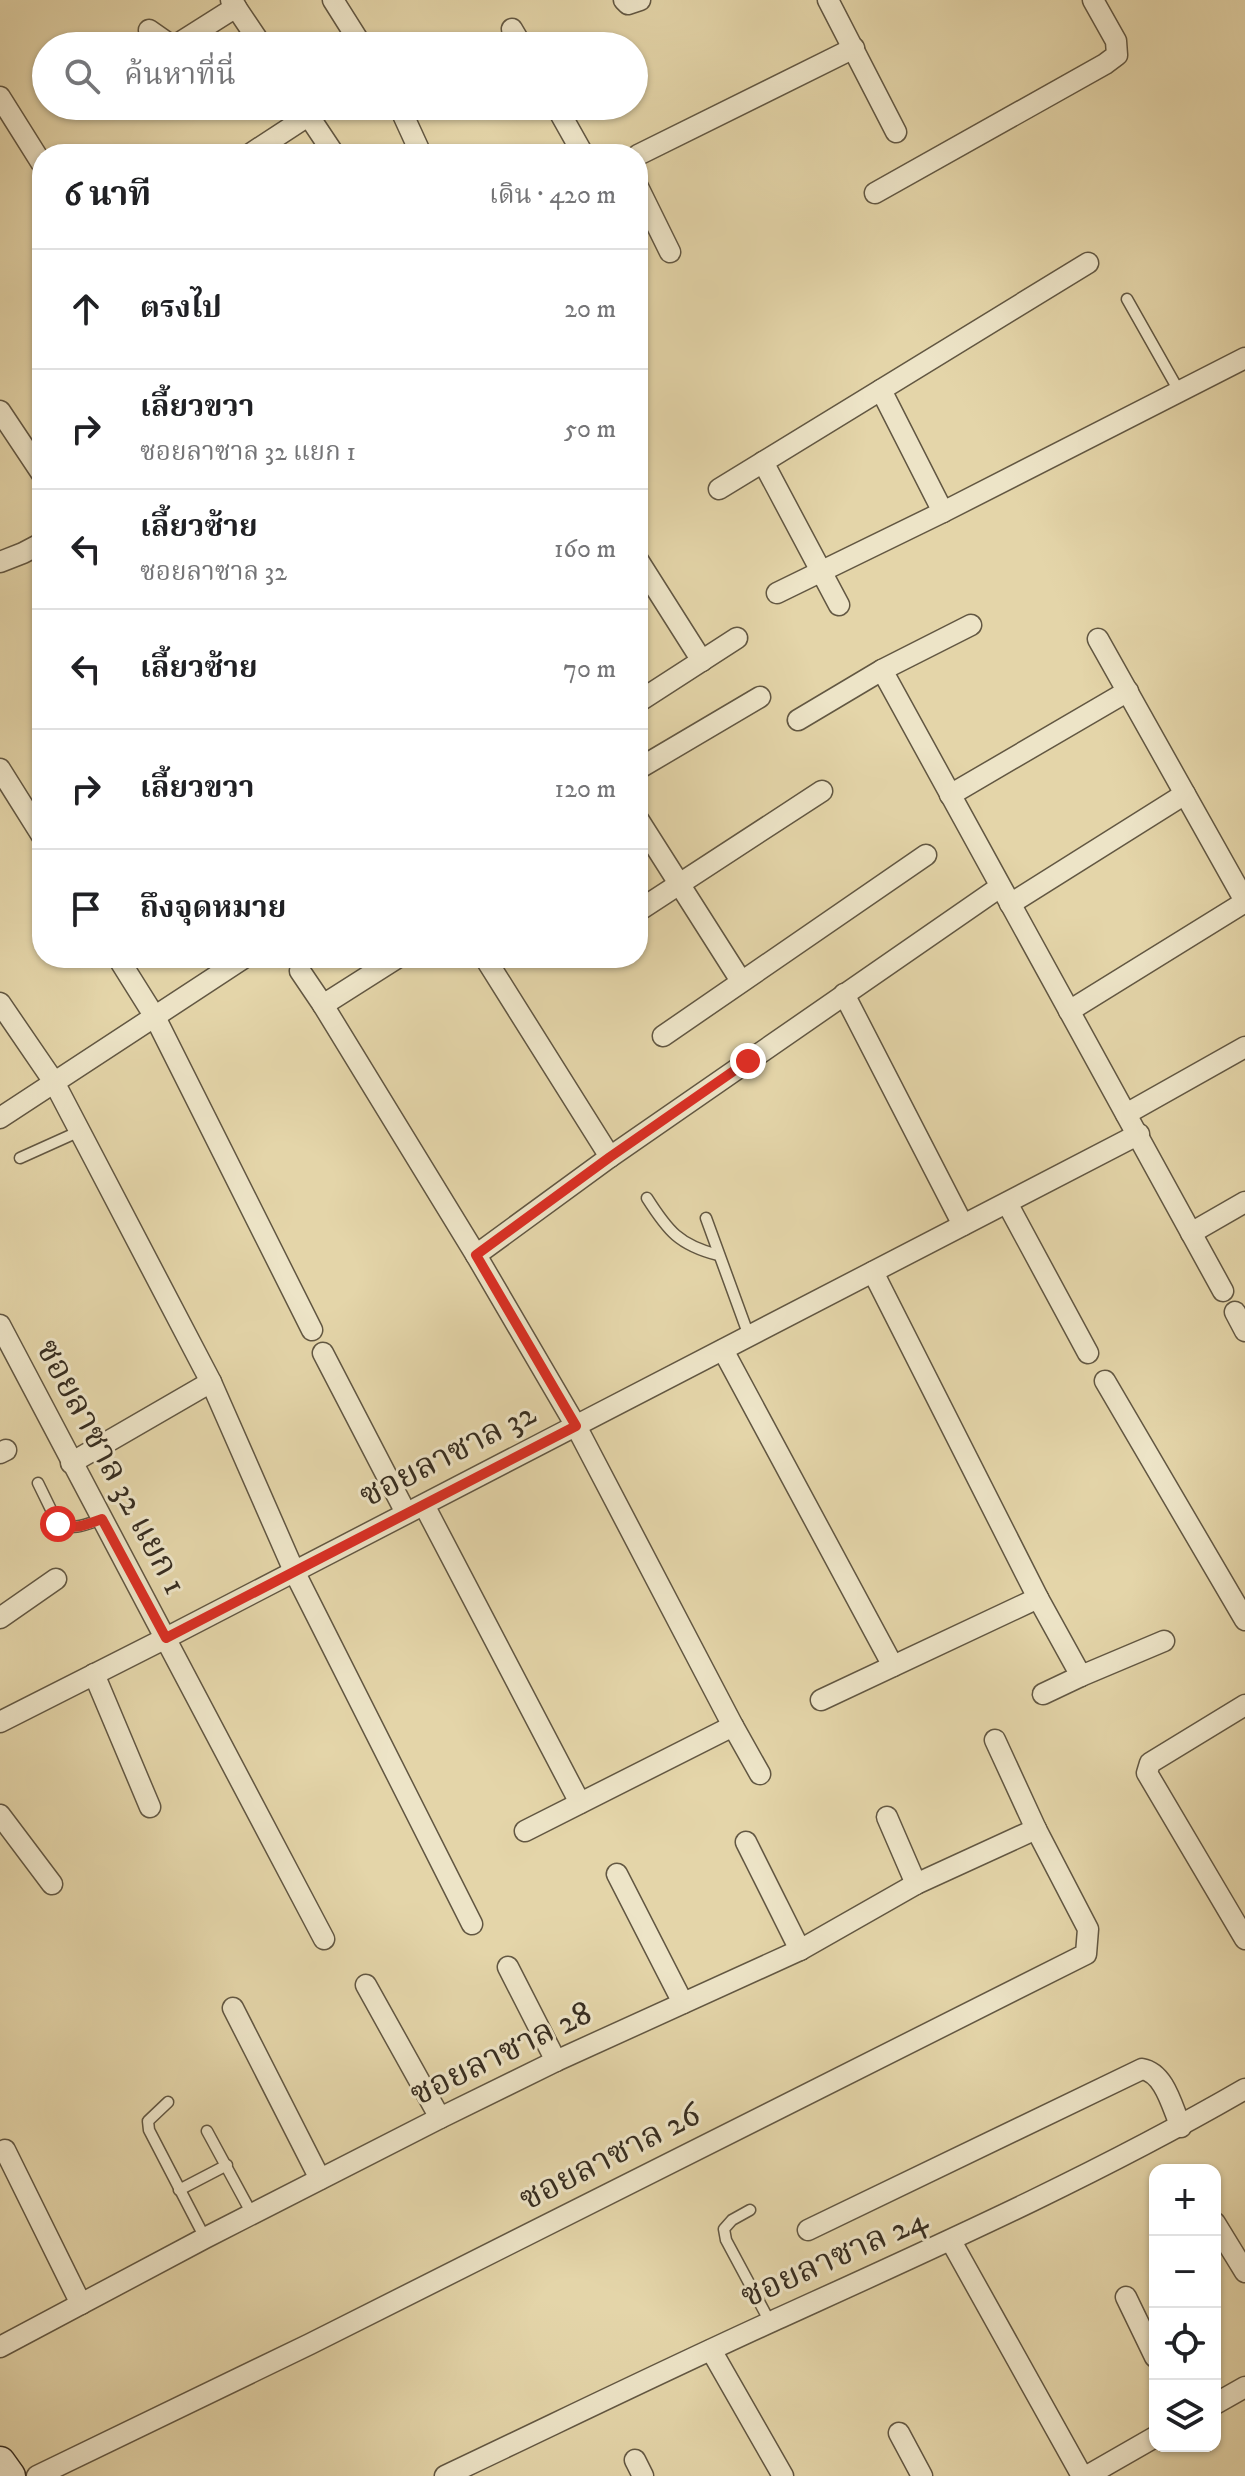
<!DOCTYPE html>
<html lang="th">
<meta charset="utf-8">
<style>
body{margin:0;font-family:"IM FELL DW Pica","Noto Serif Thai",serif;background:#f6f6f6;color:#202124}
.controls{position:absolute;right:24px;bottom:24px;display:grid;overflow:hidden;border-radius:16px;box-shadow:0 2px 6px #0004}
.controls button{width:72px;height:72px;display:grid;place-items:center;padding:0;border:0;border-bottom:2px solid #e0e0e0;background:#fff;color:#202124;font:40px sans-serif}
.stop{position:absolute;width:24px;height:24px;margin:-18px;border:6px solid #d93025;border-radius:50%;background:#fff}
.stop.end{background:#d93025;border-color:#fff;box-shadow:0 2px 8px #0008}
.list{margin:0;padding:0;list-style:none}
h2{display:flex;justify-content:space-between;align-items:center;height:104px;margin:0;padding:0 32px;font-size:34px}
h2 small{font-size:26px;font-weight:400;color:#757577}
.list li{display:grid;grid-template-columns:52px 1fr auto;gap:24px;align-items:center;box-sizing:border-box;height:120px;padding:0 32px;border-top:2px solid #e0e0e0}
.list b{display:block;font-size:30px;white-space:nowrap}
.list p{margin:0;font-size:26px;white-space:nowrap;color:#757577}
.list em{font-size:26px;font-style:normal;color:#757577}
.icon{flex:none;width:44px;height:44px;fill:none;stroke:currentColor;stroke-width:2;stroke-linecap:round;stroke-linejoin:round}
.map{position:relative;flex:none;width:1245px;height:2476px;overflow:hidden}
.search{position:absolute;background:#fff;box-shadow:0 2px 6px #0004;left:32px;top:32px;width:616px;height:88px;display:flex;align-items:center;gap:20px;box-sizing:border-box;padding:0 28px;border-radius:44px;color:#757577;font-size:30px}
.panel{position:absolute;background:#fff;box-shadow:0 2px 6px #0004;left:32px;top:144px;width:616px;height:824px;border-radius:32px}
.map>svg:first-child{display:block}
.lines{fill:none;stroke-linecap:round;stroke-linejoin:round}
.lane-casing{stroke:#625742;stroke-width:13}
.street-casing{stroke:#625742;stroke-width:23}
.secondary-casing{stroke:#372d20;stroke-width:33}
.lane{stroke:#ede4c7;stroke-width:10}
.street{stroke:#ede4c7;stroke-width:20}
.secondary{stroke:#ede4c7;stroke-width:30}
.route{stroke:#d93025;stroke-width:10}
.labels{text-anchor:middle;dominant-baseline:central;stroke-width:6;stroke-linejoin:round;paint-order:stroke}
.street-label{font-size:34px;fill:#372d20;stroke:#ede4c7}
</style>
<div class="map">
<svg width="1245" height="2476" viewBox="0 0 1245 2476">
<rect width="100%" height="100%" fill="#e4d5a9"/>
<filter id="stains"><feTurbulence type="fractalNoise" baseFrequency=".0025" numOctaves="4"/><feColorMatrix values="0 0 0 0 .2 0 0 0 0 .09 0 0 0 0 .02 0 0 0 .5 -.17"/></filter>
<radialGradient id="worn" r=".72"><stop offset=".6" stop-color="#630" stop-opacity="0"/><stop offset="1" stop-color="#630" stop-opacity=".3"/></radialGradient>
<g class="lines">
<g class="lane-casing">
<g id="lane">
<polyline points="1127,299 1179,391"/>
<polyline points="20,1158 80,1131"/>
<path d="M 647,1198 C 668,1231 679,1245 718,1255"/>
<polyline points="706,1218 749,1336"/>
<path d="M 38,1483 L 58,1524 C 73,1531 87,1524 102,1519"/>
<polyline points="168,2102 148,2121 149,2130 205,2238"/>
<polyline points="207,2131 252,2214"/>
<polyline points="179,2190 227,2165"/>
<polyline points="750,2210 732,2220 724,2229 726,2240 770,2322"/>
</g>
</g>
<g class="street-casing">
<g id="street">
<polyline points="231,0 262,46"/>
<polyline points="333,0 362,46"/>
<polyline points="624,0 628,4 640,0"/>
<polyline points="828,0 896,132"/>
<polyline points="512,29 522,46"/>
<polyline points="149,30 169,44 176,45 236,7"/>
<polyline points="0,97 42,164"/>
<polyline points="302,106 334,154"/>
<polyline points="399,106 421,154"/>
<polyline points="556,106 583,154"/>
<polyline points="250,154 308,116"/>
<polyline points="638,155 854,48"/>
<polyline points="638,187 670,252"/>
<polyline points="875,193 1105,64 1117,55 1116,41 1093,0"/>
<polyline points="881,390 943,512"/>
<polyline points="0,411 42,474"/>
<polyline points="763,462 839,605"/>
<polyline points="719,489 1088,263"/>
<polyline points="638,560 702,661"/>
<polyline points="0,562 23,553 42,543"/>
<polyline points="777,593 943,512 1245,358"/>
<polyline points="971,625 882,670 1223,1291"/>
<polyline points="1098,639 1245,901"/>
<polyline points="638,702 737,638"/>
<polyline points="798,720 882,670"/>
<polyline points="0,769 42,836"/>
<polyline points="638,769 760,697"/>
<polyline points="950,795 1128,691"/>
<polyline points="638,819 741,981"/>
<polyline points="1010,904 1185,794"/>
<polyline points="638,911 822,791"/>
<polyline points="118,958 155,1017 312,1330"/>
<polyline points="485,958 610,1157"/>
<polyline points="300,971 323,1005 397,958"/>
<polyline points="844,994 963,1225"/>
<polyline points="0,1003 54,1082 211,1382 294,1571 472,1924"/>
<polyline points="323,1005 476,1255 576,1426 733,1726 760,1774"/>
<polyline points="1069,1011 1245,902"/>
<polyline points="663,1036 926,855"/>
<polyline points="1126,1114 1245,1047"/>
<polyline points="0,1118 244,958"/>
<polyline points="1007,1203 1088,1353"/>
<polyline points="1191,1233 1245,1202"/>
<polyline points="476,1255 610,1157 1000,887"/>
<polyline points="873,1272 1038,1598 1081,1676 1164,1641"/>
<polyline points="1235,1312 1245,1331"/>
<polyline points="0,1325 324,1939"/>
<polyline points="723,1350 893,1666"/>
<polyline points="323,1353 406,1513"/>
<polyline points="1105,1381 1245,1620"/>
<polyline points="0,1453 6,1450"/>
<polyline points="71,1463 211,1382"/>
<polyline points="424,1505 580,1803"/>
<polyline points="0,1618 56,1579"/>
<polyline points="94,1674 150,1807"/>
<polyline points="1043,1694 1081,1676"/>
<polyline points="821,1700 1038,1598"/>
<polyline points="1245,1705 1150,1763 1147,1773 1245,1939"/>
<polyline points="0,1722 166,1638 1139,1134"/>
<polyline points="0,1815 52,1884"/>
<polyline points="887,1817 916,1884"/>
<polyline points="525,1831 733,1726"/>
<polyline points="746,1842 800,1950"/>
<polyline points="617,1874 683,2003"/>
<polyline points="508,1967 556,2061"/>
<polyline points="366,1985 440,2118"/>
<polyline points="233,2008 320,2179"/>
<polyline points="5,2150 81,2304"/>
<polyline points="1215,2223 1245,2272"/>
<path d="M 808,2230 L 1142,2069 C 1165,2073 1172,2107 1181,2127"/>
<polyline points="951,2241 1082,2476"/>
<polyline points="1126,2297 1155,2357"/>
<polyline points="0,2347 205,2238 440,2118 556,2061 800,1950 916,1884 1036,1829"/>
<polyline points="711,2350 783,2476"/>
<polyline points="1215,2404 1245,2387"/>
<polyline points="899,2433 922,2476"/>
<polyline points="635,2460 643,2476"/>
<polyline points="37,2476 310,2344 1086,1954 1088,1929 1036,1829 995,1740"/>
<path d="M 445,2476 C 555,2424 663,2371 773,2321 C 933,2248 1093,2177 1245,2089"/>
<polyline points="1087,2476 1155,2437"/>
</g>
</g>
<g class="secondary-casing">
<polyline id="secondary" points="0,2462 10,2476"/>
</g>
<use href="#lane" class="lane"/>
<use href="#street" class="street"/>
<use href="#secondary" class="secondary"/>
</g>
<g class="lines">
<path class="route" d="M 58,1524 C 73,1531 87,1524 102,1519 L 166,1638 L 576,1426 L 476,1255 L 610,1157 L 748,1061"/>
</g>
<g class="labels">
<g class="street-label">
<text transform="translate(448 1455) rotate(-27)">ซอยลาซาล 32</text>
<text transform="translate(111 1467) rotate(62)">ซอยลาซาล 32 แยก 1</text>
<text transform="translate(501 2054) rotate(-26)">ซอยลาซาล 28</text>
<text transform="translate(610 2157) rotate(-27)">ซอยลาซาล 26</text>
<text transform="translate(834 2258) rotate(-24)">ซอยลาซาล 24</text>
</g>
</g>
<rect width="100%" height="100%" filter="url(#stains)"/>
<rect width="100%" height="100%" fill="url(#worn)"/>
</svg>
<div class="controls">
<button>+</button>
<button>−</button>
<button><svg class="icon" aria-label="locate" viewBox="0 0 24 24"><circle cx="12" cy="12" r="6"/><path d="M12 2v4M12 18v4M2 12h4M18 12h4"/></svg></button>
<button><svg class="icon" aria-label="layers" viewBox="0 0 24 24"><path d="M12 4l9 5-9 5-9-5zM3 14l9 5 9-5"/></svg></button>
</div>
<div class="stop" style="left:58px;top:1524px"></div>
<div class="stop end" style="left:748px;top:1061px"></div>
<div class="search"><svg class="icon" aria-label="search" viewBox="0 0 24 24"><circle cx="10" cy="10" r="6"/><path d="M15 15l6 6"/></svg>ค้นหาที่นี่</div>
<section class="panel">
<h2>6 นาที<small>เดิน · 420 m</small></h2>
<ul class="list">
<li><svg class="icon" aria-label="ahead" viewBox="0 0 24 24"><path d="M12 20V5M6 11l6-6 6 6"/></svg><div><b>ตรงไป</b></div><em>20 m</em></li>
<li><svg class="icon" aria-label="right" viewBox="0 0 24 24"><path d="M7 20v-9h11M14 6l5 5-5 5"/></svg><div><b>เลี้ยวขวา</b><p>ซอยลาซาล 32 แยก 1</p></div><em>50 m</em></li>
<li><svg class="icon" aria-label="left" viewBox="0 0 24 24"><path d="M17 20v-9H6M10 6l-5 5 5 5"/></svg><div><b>เลี้ยวซ้าย</b><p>ซอยลาซาล 32</p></div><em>160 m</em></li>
<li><svg class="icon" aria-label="left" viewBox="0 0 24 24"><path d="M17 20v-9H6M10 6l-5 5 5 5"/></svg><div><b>เลี้ยวซ้าย</b></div><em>70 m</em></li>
<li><svg class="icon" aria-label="right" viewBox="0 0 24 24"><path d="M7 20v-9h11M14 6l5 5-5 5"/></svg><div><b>เลี้ยวขวา</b></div><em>120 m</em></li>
<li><svg class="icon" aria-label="arrive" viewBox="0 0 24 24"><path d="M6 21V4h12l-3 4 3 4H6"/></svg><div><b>ถึงจุดหมาย</b></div></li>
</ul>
</section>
</div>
